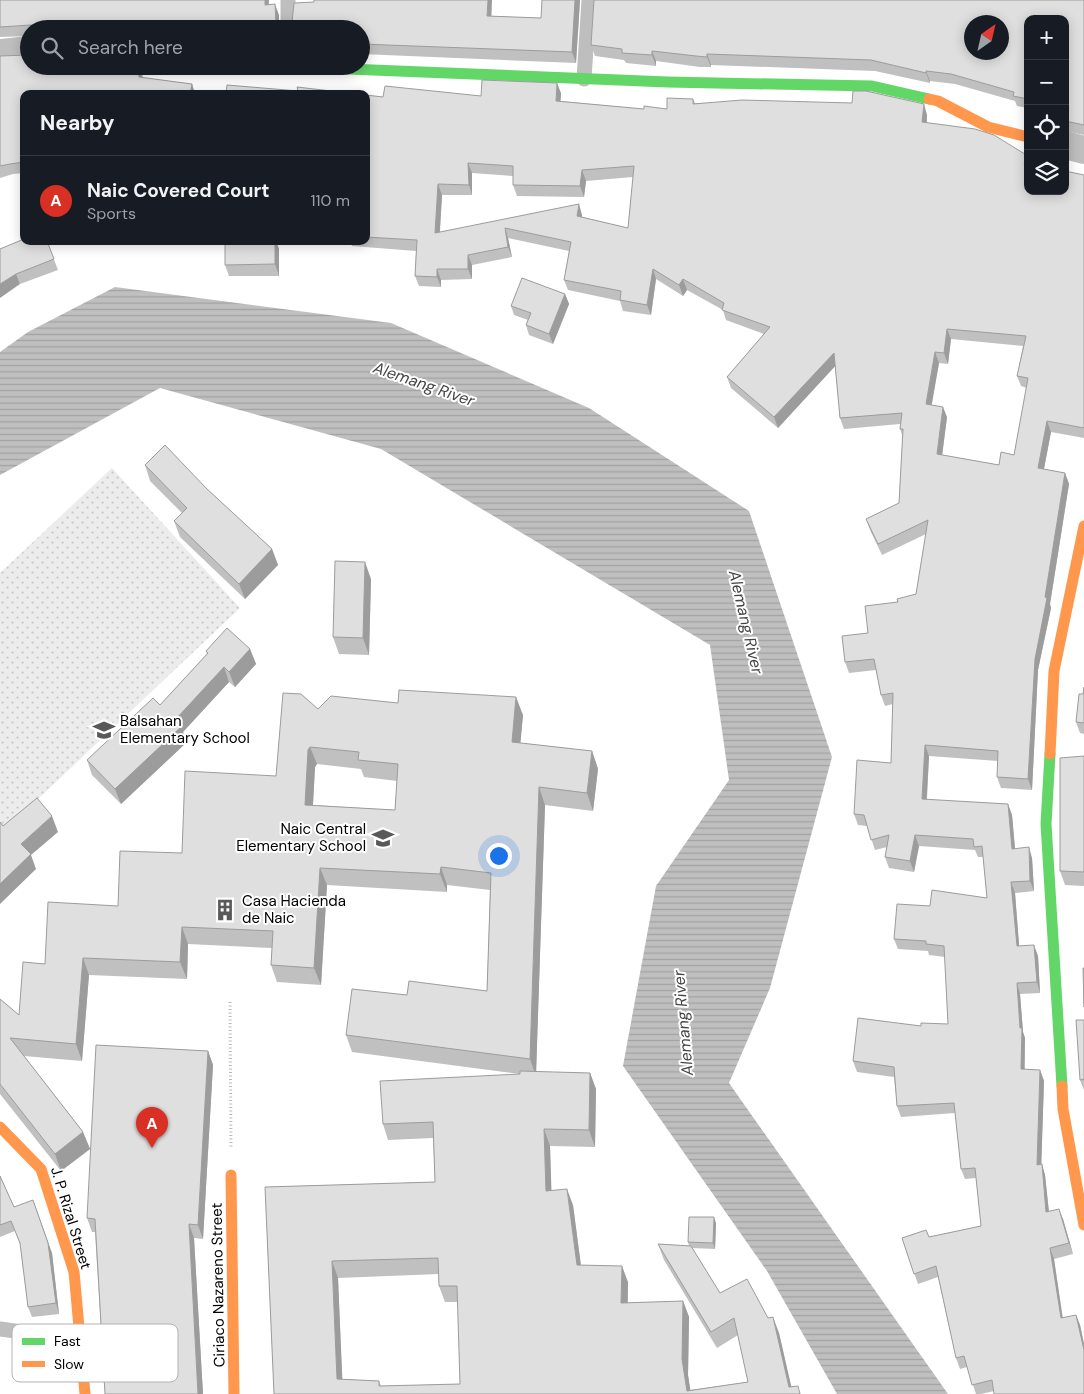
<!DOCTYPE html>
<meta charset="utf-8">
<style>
body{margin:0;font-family:"DM Sans",sans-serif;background:#20242c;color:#f1f3f6}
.controls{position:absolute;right:15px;top:15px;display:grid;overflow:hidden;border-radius:10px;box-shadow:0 2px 12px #0003}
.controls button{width:45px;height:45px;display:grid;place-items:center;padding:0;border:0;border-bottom:1px solid #363941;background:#171b24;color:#f1f3f6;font:25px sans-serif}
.compass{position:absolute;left:964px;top:15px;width:45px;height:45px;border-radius:50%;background:#171b24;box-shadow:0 2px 12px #0003;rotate:34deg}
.you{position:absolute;left:498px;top:855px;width:18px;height:18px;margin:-12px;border:4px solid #fff;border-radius:50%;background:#1a73e8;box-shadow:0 0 0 8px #1a73e833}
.badge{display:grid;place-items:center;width:32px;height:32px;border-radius:50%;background:#d93025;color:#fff;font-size:16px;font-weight:700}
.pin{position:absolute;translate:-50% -41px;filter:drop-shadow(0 1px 2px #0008)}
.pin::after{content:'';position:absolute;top:26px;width:18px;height:15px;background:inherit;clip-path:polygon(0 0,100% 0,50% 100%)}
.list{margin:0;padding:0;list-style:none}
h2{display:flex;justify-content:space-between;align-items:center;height:65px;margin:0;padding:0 20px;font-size:21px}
h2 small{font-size:16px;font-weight:400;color:#9ea1a6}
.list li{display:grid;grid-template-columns:32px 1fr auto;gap:15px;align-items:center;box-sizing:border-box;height:90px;padding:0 20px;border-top:1px solid #363941}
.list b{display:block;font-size:19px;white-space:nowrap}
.list p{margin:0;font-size:16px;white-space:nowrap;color:#9ea1a6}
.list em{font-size:16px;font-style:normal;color:#9ea1a6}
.icon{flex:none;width:28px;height:28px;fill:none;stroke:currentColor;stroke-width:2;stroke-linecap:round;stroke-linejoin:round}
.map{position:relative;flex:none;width:1084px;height:1394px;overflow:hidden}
.search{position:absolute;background:#171b24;box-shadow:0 2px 12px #0003;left:20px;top:20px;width:350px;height:55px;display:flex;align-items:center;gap:12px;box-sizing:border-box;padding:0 18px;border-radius:28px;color:#9ea1a6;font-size:19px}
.panel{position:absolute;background:#171b24;box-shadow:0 2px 12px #0003;left:20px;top:90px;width:350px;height:155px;border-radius:10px}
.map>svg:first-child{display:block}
.grass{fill:url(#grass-dots)}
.water{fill:url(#water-rules)}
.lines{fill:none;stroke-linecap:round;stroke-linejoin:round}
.path{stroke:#b9b9b9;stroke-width:3;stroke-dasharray:1 2.5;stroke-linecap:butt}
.lane{stroke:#bebebe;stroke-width:15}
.street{stroke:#bebebe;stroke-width:28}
.fast{stroke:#63d668;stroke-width:11}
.slow{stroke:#ff974d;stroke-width:11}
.wall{fill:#c0c0c0;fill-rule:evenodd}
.shaded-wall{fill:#9c9c9c}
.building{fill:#dfdfdf;stroke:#9c9c9c;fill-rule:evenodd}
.labels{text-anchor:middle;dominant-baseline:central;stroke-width:4;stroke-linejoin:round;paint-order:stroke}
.poi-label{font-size:15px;fill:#000;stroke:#fff;text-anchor:start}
.street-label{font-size:15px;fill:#000;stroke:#fff}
.water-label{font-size:16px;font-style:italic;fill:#444;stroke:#fff}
.key{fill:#fff;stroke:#b2b2b2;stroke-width:1}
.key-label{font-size:14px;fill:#000}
</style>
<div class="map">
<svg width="1084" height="1394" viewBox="0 0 1084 1394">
<defs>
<pattern id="grass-dots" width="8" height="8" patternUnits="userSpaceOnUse" patternTransform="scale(1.25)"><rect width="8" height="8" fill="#ececec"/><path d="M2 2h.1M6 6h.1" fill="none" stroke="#c9c9c9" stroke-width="1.8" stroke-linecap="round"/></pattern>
<pattern id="water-rules" width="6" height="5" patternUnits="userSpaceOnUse" patternTransform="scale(1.25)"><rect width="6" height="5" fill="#bfbfbf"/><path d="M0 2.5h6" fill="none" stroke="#a2a2a2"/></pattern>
</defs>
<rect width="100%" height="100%" fill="#fff"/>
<polygon class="grass" points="112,468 240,608 0,835 0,573"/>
<polygon class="water" points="115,287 391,323 589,408 749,511 832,757 770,988 729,1083 948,1394 837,1394 767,1271 623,1066 656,886 729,780 710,645 381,449 160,388 0,475 0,352 28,332"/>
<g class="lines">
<polyline class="path" points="230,1002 231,1149"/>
<g class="lane">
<polyline points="288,29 288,0"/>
<polyline points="584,79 589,0"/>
<polyline points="0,1329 80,1340"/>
</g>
<g class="street">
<polyline points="0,53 29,50"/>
<polyline points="1065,145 1084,150"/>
</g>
<g class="fast">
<polyline points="273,66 668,82 872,86 929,99"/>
<polyline points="1050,754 1046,824 1062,1086"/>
</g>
<g class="slow">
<polyline points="929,99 938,101 988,127 1028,137"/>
<polyline points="1050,754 1054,671 1084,526"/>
<polyline points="1062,1086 1063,1109 1084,1225"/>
<polyline points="0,1127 41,1169 74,1272 85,1394"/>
<polyline points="231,1175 234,1394"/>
</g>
</g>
<g class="wall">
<polygon points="0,0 269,4 279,15 279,25 284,28 491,16 541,18 580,0 576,63 361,54 361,29 29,29 29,36 0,37"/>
<polygon points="1084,0 1084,135 1065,131 1065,19 1028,19 1028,108 1017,106 1015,101 955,84 930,81 930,83 875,71 711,65 711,67 700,67 656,61 656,66 626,63 624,60 595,56 591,45"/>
<polygon points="0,56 142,78 192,84 195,94 24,94 24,173 13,174 0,178"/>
<path d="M 561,93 L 560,101 L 644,109 L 667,109 L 693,99 L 695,103 L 927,115 L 927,123 L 1028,191 L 1084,175 L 1084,438 L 1051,432 L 1044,469 L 1065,473 L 1069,484 L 1050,604 L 1051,608 L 1038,670 L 1032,790 L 1001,788 L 997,777 L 998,761 L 929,756 L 927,800 L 1008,804 L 1012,815 L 1015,849 L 1032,858 L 1034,891 L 1015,893 L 1019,946 L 1038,956 L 1040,993 L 1020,994 L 1023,1032 L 1025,1038 L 1025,1070 L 1040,1070 L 1044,1081 L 1041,1164 L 1045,1175 L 1049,1211 L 1063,1219 L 1073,1254 L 1054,1259 L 1063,1318 L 1076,1315 L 1080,1325 L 1084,1344 L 1084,1394 L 994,1391 L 981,1394 L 976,1394 L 967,1367 L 960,1369 L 956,1358 L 938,1277 L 918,1284 L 902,1238 L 929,1237 L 981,1226 L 976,1178 L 965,1179 L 961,1169 L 955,1113 L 901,1117 L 897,1106 L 894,1077 L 857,1072 L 853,1061 L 921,1026 L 948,1024 L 945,957 L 929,955 L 928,951 L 898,949 L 894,939 L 930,906 L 987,898 L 983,857 L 978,857 L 975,850 L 919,846 L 914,872 L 889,868 L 885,857 L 887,847 L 875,850 L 867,826 L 858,825 L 854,814 L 891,763 L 893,704 L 885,706 L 881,695 L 876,670 L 849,673 L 845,662 L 868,633 L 898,602 L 916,594 L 926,534 L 882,555 L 870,530 L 866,519 L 899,503 L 903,437 L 900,429 L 900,424 L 844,429 L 840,418 L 835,366 L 778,428 L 731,388 L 727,377 L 764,334 L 726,320 L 723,310 L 687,290 L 683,296 L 656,279 L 651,315 L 623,311 L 620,301 L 568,290 L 564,280 L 569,251 L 508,238 L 512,257 L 472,265 L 472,279 L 441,280 L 441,287 L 419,286 L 415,276 L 416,251 L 352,246 L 350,241 L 366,241 L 366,95 L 383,97 L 481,96 ZM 472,173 L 513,176 L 513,185 L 517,196 L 584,197 L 586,181 L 633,177 L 628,228 L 582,217 L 582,215 L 440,232 L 442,195 L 472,195 ZM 951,339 L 1023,346 L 1017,376 L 1021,386 L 1027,388 L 1014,455 L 999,465 L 942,455 L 947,417 L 931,405 L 939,363 L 948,364 Z"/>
<polygon points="47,241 58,270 20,284 0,249"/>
<polygon points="225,241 276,241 279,249 279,276 229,276 225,265"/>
<polygon points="565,294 569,304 553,344 529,335 526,325 528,320 514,315 511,306"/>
<polygon points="145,465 206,488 272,549 278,565 245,599 180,537 174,521 182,513 150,481"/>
<polygon points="371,579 369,655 339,654 333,637"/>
<polygon points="250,649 256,664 235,687 229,682 183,732 187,742 121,804 92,775 87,760 160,705 207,654 206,651"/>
<polygon points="1084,687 1084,734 1080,733 1076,722 1083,694"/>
<path d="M 318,709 L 523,715 L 520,743 L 592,751 L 598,769 L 593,811 L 545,805 L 536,1072 L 590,1073 L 596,1089 L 595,1147 L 550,1146 L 551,1190 L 573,1205 L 581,1265 L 628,1282 L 628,1303 L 683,1301 L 689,1317 L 688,1375 L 690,1390 L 748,1382 L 738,1335 L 717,1348 L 664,1260 L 658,1244 L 689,1246 L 688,1242 L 716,1223 L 715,1249 L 692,1248 L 720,1293 L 768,1318 L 779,1333 L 791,1387 L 801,1394 L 274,1394 L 265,1187 L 435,1182 L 433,1138 L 388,1140 L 383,1124 L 520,1074 L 352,1052 L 346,1035 L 407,995 L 487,991 L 490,890 L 447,885 L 447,892 L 327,885 L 321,985 L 277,982 L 271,965 L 272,948 L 188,944 L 187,979 L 89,975 L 82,1061 L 24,1056 L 83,1132 L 90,1149 L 61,1171 L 0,1094 L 0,999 L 19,1015 L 45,964 L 118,906 L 276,776 ZM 317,764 L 361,769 L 364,777 L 397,781 L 395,810 L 313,805 L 315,767 ZM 439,1274 L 439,1286 L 445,1302 L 458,1302 L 460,1384 L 381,1386 L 379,1381 L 342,1379 L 338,1278 Z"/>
<polygon points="1084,756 1084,886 1065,885 1060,871"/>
<polygon points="1084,1020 1084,1090 1080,1080"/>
<polygon points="208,1051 213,1065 203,1239 194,1238 203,1394 105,1394 95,1232 92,1232 87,1218"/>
<polygon points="0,1176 14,1207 52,1253 59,1314 32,1317 28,1307 20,1244 15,1231 0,1237"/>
</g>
<g class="shaded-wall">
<polygon points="265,0 269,0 268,15 265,5"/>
<polygon points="488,0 492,0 491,27 487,16"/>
<polygon points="575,0 580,0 576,63 572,52"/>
<polygon points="275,4 279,15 279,29 276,23"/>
<polygon points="652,51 656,61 656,66 652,55"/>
<polygon points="707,54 711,65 711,67 707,57"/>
<polygon points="138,66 142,66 143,88 139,77"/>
<polygon points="926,71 930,81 930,83 926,73"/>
<polygon points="557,83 561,93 560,112 556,101"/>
<polygon points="192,84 195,94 190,94"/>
<polygon points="924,104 927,115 926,133 922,122"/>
<polygon points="1028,156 1028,174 1024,165"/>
<polygon points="468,163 472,173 472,195 469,185"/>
<polygon points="582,170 586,181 584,197 580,186"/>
<polygon points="438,184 442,195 439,243 435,233"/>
<polygon points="579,204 582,215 581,226 577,216"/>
<polygon points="505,228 508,238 512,257 508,247"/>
<polygon points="275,241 276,241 279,249 279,276 275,264"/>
<polygon points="468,255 472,265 472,279 468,269"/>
<polygon points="437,269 441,280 441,287 437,277"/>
<polygon points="653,269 656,279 651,315 647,305"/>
<polygon points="16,274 20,284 0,298 0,284"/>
<polygon points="683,279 687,290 683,296 679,285"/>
<polygon points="565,294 569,304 553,344 549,334"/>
<polygon points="947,329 951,339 948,364 944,353"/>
<polygon points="935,352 939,363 930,415 926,404"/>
<polygon points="834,353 838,363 778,428 774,417"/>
<polygon points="943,407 947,417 941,464 937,454"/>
<polygon points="1047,421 1051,432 1042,479 1038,468"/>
<polygon points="1065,473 1069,484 1050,604 1051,608 1038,670 1032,790 1028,779 1035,659"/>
<polygon points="272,549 278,565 245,599 239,584"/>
<polygon points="365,562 371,579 369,655 363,638"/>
<polygon points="250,649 256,664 235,687 229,672"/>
<polygon points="224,667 229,682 183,732 187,742 121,804 115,789 175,720"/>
<polygon points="516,697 523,715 519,759 512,742"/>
<polygon points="925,745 929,756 926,810 922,799"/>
<polygon points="310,747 317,764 315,767 312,822 305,805 308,750"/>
<polygon points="592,751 598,769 593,811 587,793"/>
<polygon points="539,787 545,805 536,1076 530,1059"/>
<polygon points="1008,804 1012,815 1016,860 1012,849"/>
<polygon points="52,816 58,832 31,855 36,869 0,904 0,884 21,844"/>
<polygon points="915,835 919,846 914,872 910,861"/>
<polygon points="1029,847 1032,858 1034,891 1030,881"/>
<polygon points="441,867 447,885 447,892 440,874"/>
<polygon points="320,868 327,885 321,985 314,968"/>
<polygon points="1011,882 1015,893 1020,957 1017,946"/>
<polygon points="182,927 188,944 187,979 180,962"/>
<polygon points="1034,945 1038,956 1040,993 1037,982"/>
<polygon points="83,958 89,975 82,1061 76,1044"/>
<polygon points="1017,983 1020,994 1023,1032 1025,1038 1024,1080 1021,1069 1020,1028"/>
<polygon points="208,1051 213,1065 203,1239 198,1225"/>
<polygon points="1040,1070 1044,1081 1041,1175 1037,1165"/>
<polygon points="590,1073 596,1089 595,1147 589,1130"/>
<polygon points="544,1129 550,1146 552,1207 546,1191"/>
<polygon points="83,1132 90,1149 61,1171 55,1154"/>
<polygon points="1042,1164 1045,1175 1050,1223 1046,1212"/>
<polygon points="567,1189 573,1205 583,1282 577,1265"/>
<polygon points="33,1200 52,1253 59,1314 56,1303"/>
<polygon points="1059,1209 1063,1219 1073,1254 1069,1243"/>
<polygon points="714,1217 716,1223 715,1249 713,1243"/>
<polygon points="189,1224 194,1238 203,1394 198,1394"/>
<polygon points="1050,1248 1054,1259 1064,1329 1061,1318"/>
<polygon points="332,1261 338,1278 343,1394 337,1379"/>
<polygon points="622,1266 628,1282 627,1319 621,1303"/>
<polygon points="683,1301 689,1317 688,1375 691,1394 687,1391 682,1359"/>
<polygon points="1076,1315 1080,1325 1084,1344 1084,1350"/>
<polygon points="773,1317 779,1333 793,1394 789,1387"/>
</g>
<g class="building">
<polygon points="0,0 265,0 265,5 275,4 276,23 284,28 292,23 294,3 314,2 314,0 488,0 487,16 541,18 542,0 575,0 572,52 361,44 361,29 36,29 31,25 0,27"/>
<path d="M 594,0 L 1084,0 L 1084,125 L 1065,121 L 1065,19 L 1028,19 L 1028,99 L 1013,96 L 1014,92 L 951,74 L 926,71 L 926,73 L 871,60 L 707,54 L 707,57 L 696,56 L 652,51 L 652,55 L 622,53 L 622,49 L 591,45 ZM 972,22 L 1002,22 L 1002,52 L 972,52 Z"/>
<polygon points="29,54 29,66 138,66 139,77 192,84 190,94 24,94 24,162 10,164 0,166 0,56 27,55"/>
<path d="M 482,80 L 557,83 L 556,101 L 644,109 L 644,106 L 667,109 L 667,98 L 693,99 L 693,104 L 742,100 L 852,103 L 853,91 L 866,91 L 924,104 L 922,122 L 975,129 L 994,135 L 1028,156 L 1024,165 L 1028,165 L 1028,191 L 1065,191 L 1065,171 L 1084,175 L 1084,428 L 1047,421 L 1038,468 L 1065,473 L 1045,597 L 1047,598 L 1035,659 L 1028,779 L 997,777 L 998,751 L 925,745 L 922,799 L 1008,804 L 1012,849 L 1029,847 L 1030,881 L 1011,882 L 1017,946 L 1034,945 L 1037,982 L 1017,983 L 1020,1028 L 1022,1028 L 1021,1069 L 1040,1070 L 1037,1165 L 1042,1164 L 1046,1212 L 1059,1209 L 1069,1243 L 1050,1248 L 1061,1318 L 1076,1315 L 1084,1350 L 1084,1394 L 994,1394 L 992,1380 L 972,1385 L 964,1356 L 956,1358 L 936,1266 L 914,1274 L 902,1238 L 926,1230 L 929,1237 L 981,1226 L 975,1168 L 961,1169 L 954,1103 L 897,1106 L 894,1067 L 853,1061 L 858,1018 L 921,1026 L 921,1023 L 948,1024 L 944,946 L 926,944 L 926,941 L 894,939 L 897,904 L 930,906 L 932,890 L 987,898 L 982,846 L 974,847 L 973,839 L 915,835 L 910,861 L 885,857 L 889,835 L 871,840 L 864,815 L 854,814 L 857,760 L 891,763 L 893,693 L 881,695 L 874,659 L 845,662 L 842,636 L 868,633 L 865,606 L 898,602 L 897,599 L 916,594 L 928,520 L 878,544 L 866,519 L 899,503 L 903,429 L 900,429 L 902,413 L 840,418 L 834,353 L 774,417 L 727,377 L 770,327 L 722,310 L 724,303 L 683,279 L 679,285 L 653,269 L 647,305 L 620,300 L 621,291 L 564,280 L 571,242 L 505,228 L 508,247 L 468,255 L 468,269 L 437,269 L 437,277 L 415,276 L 417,240 L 366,237 L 366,95 L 383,97 L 385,86 L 481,96 ZM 468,163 L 513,166 L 513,185 L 580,186 L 582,170 L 634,166 L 628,228 L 577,216 L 579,204 L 435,233 L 438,184 L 469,185 ZM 947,329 L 1026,336 L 1017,376 L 1028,378 L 1014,455 L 1001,452 L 999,465 L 937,454 L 943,407 L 926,404 L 935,352 L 944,353 Z"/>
<polygon points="227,85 298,91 297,87 357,94 226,94"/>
<polygon points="24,239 24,241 47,241 54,259 16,274 0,284 0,249"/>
<polygon points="225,241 275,241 275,264 225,265"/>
<polygon points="522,278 565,294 549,334 526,325 531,313 511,306"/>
<polygon points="165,445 206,488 272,549 239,584 174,521 187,508 145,465"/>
<polygon points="335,561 365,562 363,638 333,637"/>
<polygon points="227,628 250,649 229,672 224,667 175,720 181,727 115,789 87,760 153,698 160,705 208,653 206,651"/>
<polygon points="1084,687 1084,723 1076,722 1079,694 1083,694"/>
<path d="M 399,690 L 516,697 L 512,742 L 592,751 L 587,793 L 539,787 L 530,1059 L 346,1035 L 352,989 L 407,995 L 409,981 L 487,991 L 491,873 L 441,867 L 440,874 L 320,868 L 314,968 L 271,965 L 273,931 L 182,927 L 180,962 L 83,958 L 76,1044 L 10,1038 L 83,1132 L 55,1154 L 0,1084 L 0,999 L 19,1015 L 23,962 L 45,964 L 48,902 L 118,906 L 120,851 L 182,853 L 185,771 L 276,776 L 283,693 L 301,694 L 318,709 L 331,696 L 398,703 ZM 310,747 L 359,752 L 358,760 L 398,764 L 395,810 L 305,805 L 308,750 Z"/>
<polygon points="1084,756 1084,872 1060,871 1060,758"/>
<polygon points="37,798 52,816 21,844 31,854 0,884 0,822 3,826"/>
<polygon points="1083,968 1084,968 1084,1007"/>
<polygon points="1076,1020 1084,1020 1084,1079 1080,1080"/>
<polygon points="96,1045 208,1051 198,1225 189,1224 198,1394 105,1394 95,1219 87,1218"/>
<path d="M 520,1071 L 590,1073 L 589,1130 L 544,1129 L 546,1191 L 567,1189 L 577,1265 L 622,1266 L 621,1303 L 683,1301 L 682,1359 L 687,1391 L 748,1382 L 734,1318 L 711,1332 L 658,1244 L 691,1246 L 720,1293 L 747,1279 L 768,1318 L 773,1317 L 789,1387 L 798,1386 L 800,1394 L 274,1394 L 265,1187 L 435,1182 L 433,1122 L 383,1124 L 380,1081 L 520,1074 ZM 438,1258 L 439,1286 L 457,1286 L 460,1384 L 379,1386 L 379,1381 L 337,1379 L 332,1261 Z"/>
<polygon points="0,1176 14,1207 33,1200 48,1243 56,1303 28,1307 20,1243 11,1221 0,1225"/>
<polygon points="689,1217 714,1217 713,1243 688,1242"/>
</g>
<defs>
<g id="school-bare" transform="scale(1.725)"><path d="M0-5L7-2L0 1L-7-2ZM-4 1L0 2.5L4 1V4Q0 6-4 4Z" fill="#595959" stroke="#fff" stroke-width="2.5" paint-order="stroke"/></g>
<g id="building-bare" transform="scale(1.725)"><path d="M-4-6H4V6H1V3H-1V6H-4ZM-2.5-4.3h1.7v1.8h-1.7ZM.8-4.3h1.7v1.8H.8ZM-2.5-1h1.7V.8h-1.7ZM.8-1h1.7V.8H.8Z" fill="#595959" stroke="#fff" stroke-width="2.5" paint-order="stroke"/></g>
</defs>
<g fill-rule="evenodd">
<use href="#school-bare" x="104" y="730"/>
<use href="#school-bare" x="383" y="838"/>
<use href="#building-bare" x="225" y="910"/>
</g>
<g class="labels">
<g class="poi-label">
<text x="120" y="721">Balsahan<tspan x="120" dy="17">Elementary School</tspan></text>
<text x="366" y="829" text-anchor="end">Naic Central<tspan x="366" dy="17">Elementary School</tspan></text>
<text x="242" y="901">Casa Hacienda<tspan x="242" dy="17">de Naic</tspan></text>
</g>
<g class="street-label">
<text transform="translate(71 1218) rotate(73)">J. P. Rizal Street</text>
<text transform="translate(218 1285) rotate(-91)">Ciriaco Nazareno Street</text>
</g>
<g class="water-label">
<text transform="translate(424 384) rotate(19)">Alemang River</text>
<text transform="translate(746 622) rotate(77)">Alemang River</text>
<text transform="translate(683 1023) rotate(-95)">Alemang River</text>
</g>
</g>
<rect x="12" y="1324" width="166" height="58" rx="8" class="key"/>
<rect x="22" y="1338" width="23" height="7" fill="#63d668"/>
<rect x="22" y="1361" width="23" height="6" fill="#ff974d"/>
<g class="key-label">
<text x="54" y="1346">Fast</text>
<text x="54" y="1369">Slow</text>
</g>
</svg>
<div class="controls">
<button>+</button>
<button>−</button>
<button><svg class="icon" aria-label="locate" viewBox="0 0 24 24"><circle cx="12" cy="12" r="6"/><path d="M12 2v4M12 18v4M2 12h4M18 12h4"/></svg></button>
<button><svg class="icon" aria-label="layers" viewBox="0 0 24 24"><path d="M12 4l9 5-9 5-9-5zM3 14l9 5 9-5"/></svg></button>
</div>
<svg class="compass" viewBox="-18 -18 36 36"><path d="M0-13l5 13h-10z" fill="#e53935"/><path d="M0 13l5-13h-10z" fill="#9ea1a6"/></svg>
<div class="you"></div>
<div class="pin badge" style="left:152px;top:1148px">A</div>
<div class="search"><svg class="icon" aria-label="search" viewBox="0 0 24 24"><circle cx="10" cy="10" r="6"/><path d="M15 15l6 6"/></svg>Search here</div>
<section class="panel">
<h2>Nearby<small></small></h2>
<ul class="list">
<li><span class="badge">A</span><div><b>Naic Covered Court</b><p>Sports</p></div><em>110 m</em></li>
</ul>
</section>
</div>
